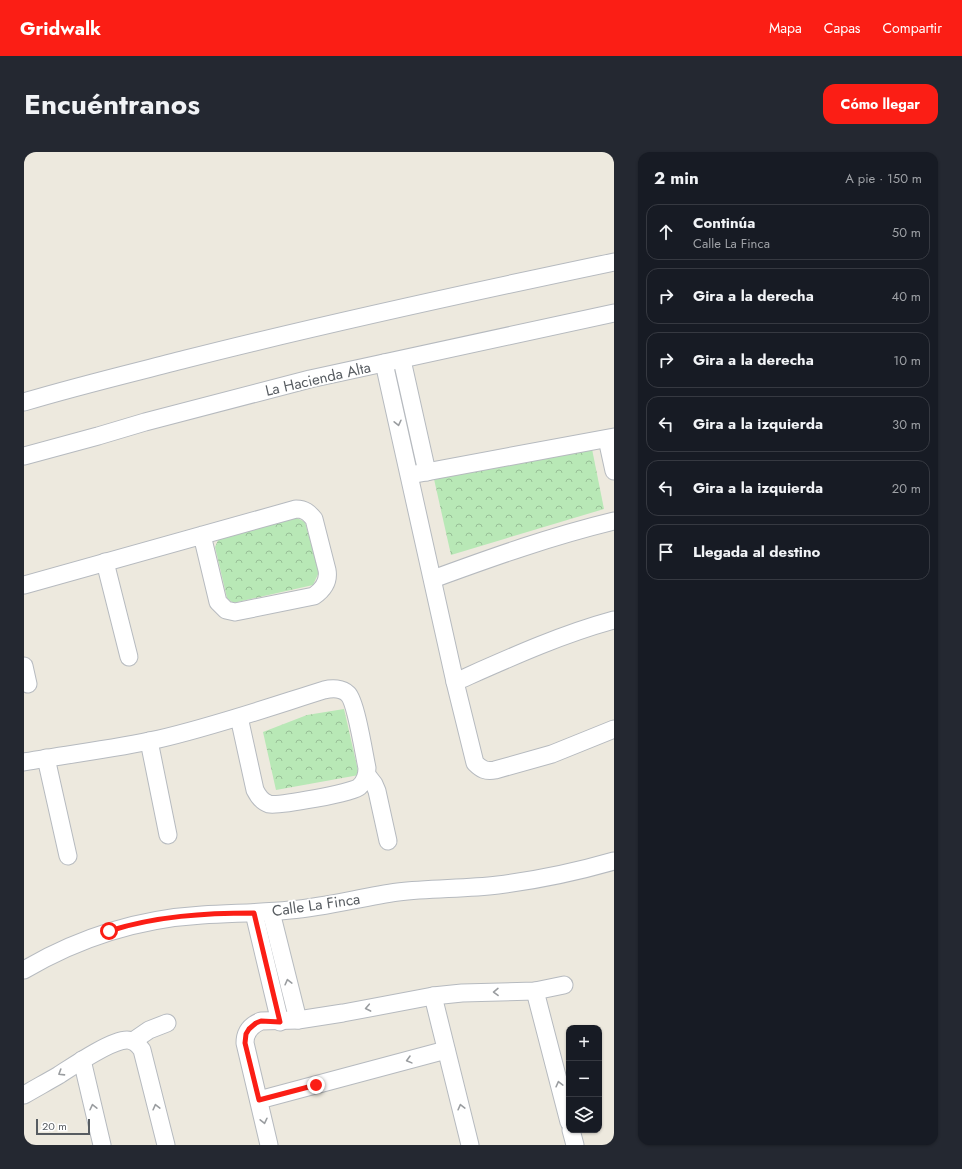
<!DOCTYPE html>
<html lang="es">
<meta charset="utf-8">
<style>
body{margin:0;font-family:Jost,sans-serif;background:#242831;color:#f1f3f6}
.controls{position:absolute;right:12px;bottom:12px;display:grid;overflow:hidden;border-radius:8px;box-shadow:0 1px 3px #0004}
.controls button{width:36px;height:36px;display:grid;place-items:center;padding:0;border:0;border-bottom:1px solid #363941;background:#171b24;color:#f1f3f6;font:20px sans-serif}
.scale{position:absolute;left:12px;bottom:10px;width:54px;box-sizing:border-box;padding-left:4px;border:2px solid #575c61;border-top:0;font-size:11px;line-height:14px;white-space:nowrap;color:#575c61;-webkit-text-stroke:3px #fff;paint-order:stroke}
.stop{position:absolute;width:12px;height:12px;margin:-9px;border:3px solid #fb1e15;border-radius:50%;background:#fff}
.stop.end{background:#fb1e15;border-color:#fff;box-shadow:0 1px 4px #0008}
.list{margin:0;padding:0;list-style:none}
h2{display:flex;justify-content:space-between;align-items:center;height:52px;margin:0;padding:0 16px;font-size:17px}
h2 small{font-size:13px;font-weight:400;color:#9ea1a6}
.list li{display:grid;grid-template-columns:26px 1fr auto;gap:12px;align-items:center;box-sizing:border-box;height:56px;margin:0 8px 8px;padding:0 8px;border:1px solid #363941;border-radius:12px}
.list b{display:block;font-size:15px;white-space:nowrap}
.list p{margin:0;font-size:13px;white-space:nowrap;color:#9ea1a6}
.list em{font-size:13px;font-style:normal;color:#9ea1a6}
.icon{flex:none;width:22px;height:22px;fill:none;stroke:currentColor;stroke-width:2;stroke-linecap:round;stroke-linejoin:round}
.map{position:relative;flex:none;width:590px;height:993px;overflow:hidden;border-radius:12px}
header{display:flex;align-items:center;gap:24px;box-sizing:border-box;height:56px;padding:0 20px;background:#fb1e15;color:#fff}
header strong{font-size:19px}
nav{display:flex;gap:22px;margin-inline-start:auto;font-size:14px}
.intro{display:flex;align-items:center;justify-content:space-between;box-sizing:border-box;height:96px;padding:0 24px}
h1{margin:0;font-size:28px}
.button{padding:10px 18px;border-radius:12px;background:#fb1e15;color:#fff;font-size:14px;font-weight:700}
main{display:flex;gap:24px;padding:0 24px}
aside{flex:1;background:#171b24;border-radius:12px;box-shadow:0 1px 3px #0004}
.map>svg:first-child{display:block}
.park{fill:url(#park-crowns)}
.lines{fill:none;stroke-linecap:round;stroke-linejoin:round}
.minor-casing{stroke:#b6babf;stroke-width:19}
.minor{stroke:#fff;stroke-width:17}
.oneway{stroke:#9a9da0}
.route{stroke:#fb1e15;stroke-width:5}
.labels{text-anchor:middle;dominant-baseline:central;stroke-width:3.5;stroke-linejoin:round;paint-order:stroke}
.street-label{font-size:15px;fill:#575c61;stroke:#fff}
</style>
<header>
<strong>Gridwalk</strong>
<nav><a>Mapa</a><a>Capas</a><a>Compartir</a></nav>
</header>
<div class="intro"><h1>Encuéntranos</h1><a class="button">Cómo llegar</a></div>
<main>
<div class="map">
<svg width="590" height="993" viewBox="0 0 590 993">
<defs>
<pattern id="park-crowns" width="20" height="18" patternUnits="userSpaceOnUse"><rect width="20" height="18" fill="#b8e8b6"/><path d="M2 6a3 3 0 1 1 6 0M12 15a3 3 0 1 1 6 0" fill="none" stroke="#98bf97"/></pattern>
</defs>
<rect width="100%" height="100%" fill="#ede9de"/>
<g class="park">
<polygon points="568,297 580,357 427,403 410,327"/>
<polygon points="269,364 281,370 295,420 289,433 209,451 203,446 191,395 196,384"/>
<polygon points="320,557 335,623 252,638 239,580 283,563"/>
</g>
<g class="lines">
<g class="minor-casing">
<g id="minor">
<polyline points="378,208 403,320"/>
<path d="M 360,211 L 431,530 L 451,611 C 457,617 462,620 471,618 L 528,602 L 590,577"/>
<path d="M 0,250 C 53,234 108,221 162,207 C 304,171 447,140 590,110"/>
<polyline points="583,287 590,319"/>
<polyline points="0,304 74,284 121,270 286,227 590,161"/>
<polyline points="386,323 590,285"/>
<polyline points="81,410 105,505"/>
<path d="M 409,427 C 469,405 528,384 590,369"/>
<path d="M 0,433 L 272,357 C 281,357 285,361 290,367 L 303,418 C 305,429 300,437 290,444 L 211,460 L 202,458 L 194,450 L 178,383"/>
<polyline points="0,514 4,532"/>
<path d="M 431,530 C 483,507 535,483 590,468"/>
<polyline points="125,589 144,683"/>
<polyline points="22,606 44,704"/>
<path d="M 0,610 C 45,602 90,597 135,587 C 191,574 246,555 300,538 C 308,536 318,536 324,542 C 332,550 340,602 343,616 C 343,623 341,630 335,635 C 329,641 254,654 245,652 C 238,650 234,644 231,638 L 215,565"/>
<polyline points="343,623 350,632 353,639 364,689"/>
<polyline points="247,760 274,868"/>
<polyline points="230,761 256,870"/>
<path d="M 0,818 C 56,785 113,767 178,763 C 208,761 237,761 266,758 C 303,755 338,745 374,740 C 407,736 441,737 474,733 C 514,728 552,720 590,709"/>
<polyline points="511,839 545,970"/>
<polyline points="409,844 446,993"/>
<polyline points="109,889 125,878 143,871"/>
<polyline points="58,908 78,993"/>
<path d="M 0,943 C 12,936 23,930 35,923 C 49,914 87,888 103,888 C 110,888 114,892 118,898 L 142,993"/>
<polyline points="235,948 422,898"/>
<polyline points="547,978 551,993"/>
<path d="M 245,993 L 221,891 C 221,880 227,873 237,869 L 274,868 L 319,861 L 409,844 L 438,841 L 511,839 L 540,833"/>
</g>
</g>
<use href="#minor" class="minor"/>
</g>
<defs><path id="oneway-chevron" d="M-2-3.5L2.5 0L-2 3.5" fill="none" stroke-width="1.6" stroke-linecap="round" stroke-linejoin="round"/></defs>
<g class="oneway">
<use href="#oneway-chevron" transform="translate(374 271) rotate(77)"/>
<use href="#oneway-chevron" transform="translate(264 830) rotate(-104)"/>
<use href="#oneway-chevron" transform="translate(472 840) rotate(179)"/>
<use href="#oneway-chevron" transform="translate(344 856) rotate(169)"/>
<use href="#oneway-chevron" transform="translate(385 908) rotate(165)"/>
<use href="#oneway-chevron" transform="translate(37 921) rotate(148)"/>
<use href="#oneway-chevron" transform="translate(535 932) rotate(-104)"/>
<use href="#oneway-chevron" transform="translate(69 955) rotate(-103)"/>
<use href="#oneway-chevron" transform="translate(132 955) rotate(-104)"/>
<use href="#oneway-chevron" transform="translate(437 955) rotate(-104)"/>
<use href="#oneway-chevron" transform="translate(240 969) rotate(77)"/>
</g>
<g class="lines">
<path class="route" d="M 85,779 C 132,764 181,761 230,761 L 256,870 L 237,869 L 232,871 L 225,877 L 222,882 L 221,891 L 235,948 L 292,933"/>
</g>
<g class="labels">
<g class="street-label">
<text transform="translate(294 227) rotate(-13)">La Hacienda Alta</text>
<text transform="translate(292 753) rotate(-8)">Calle La Finca</text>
</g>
</g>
</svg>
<div class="controls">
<button>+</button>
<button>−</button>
<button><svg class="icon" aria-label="layers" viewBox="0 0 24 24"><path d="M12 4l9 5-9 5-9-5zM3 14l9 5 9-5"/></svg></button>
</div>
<div class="scale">20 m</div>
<div class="stop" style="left:85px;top:779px"></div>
<div class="stop end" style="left:292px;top:933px"></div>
</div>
<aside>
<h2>2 min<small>A pie · 150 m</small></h2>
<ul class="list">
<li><svg class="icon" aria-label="ahead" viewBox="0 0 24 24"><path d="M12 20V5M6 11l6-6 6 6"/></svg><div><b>Continúa</b><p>Calle La Finca</p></div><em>50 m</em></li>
<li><svg class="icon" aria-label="right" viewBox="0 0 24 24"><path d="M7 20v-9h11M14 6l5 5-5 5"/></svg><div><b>Gira a la derecha</b></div><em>40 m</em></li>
<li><svg class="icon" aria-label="right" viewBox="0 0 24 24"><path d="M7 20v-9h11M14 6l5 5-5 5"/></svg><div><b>Gira a la derecha</b></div><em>10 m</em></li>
<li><svg class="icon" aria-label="left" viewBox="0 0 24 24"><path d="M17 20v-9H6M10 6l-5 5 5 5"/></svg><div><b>Gira a la izquierda</b></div><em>30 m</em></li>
<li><svg class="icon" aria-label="left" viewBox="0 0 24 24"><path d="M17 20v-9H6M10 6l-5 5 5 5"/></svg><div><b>Gira a la izquierda</b></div><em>20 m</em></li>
<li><svg class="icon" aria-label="arrive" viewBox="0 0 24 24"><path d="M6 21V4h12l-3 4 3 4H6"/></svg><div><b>Llegada al destino</b></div></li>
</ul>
</aside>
</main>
